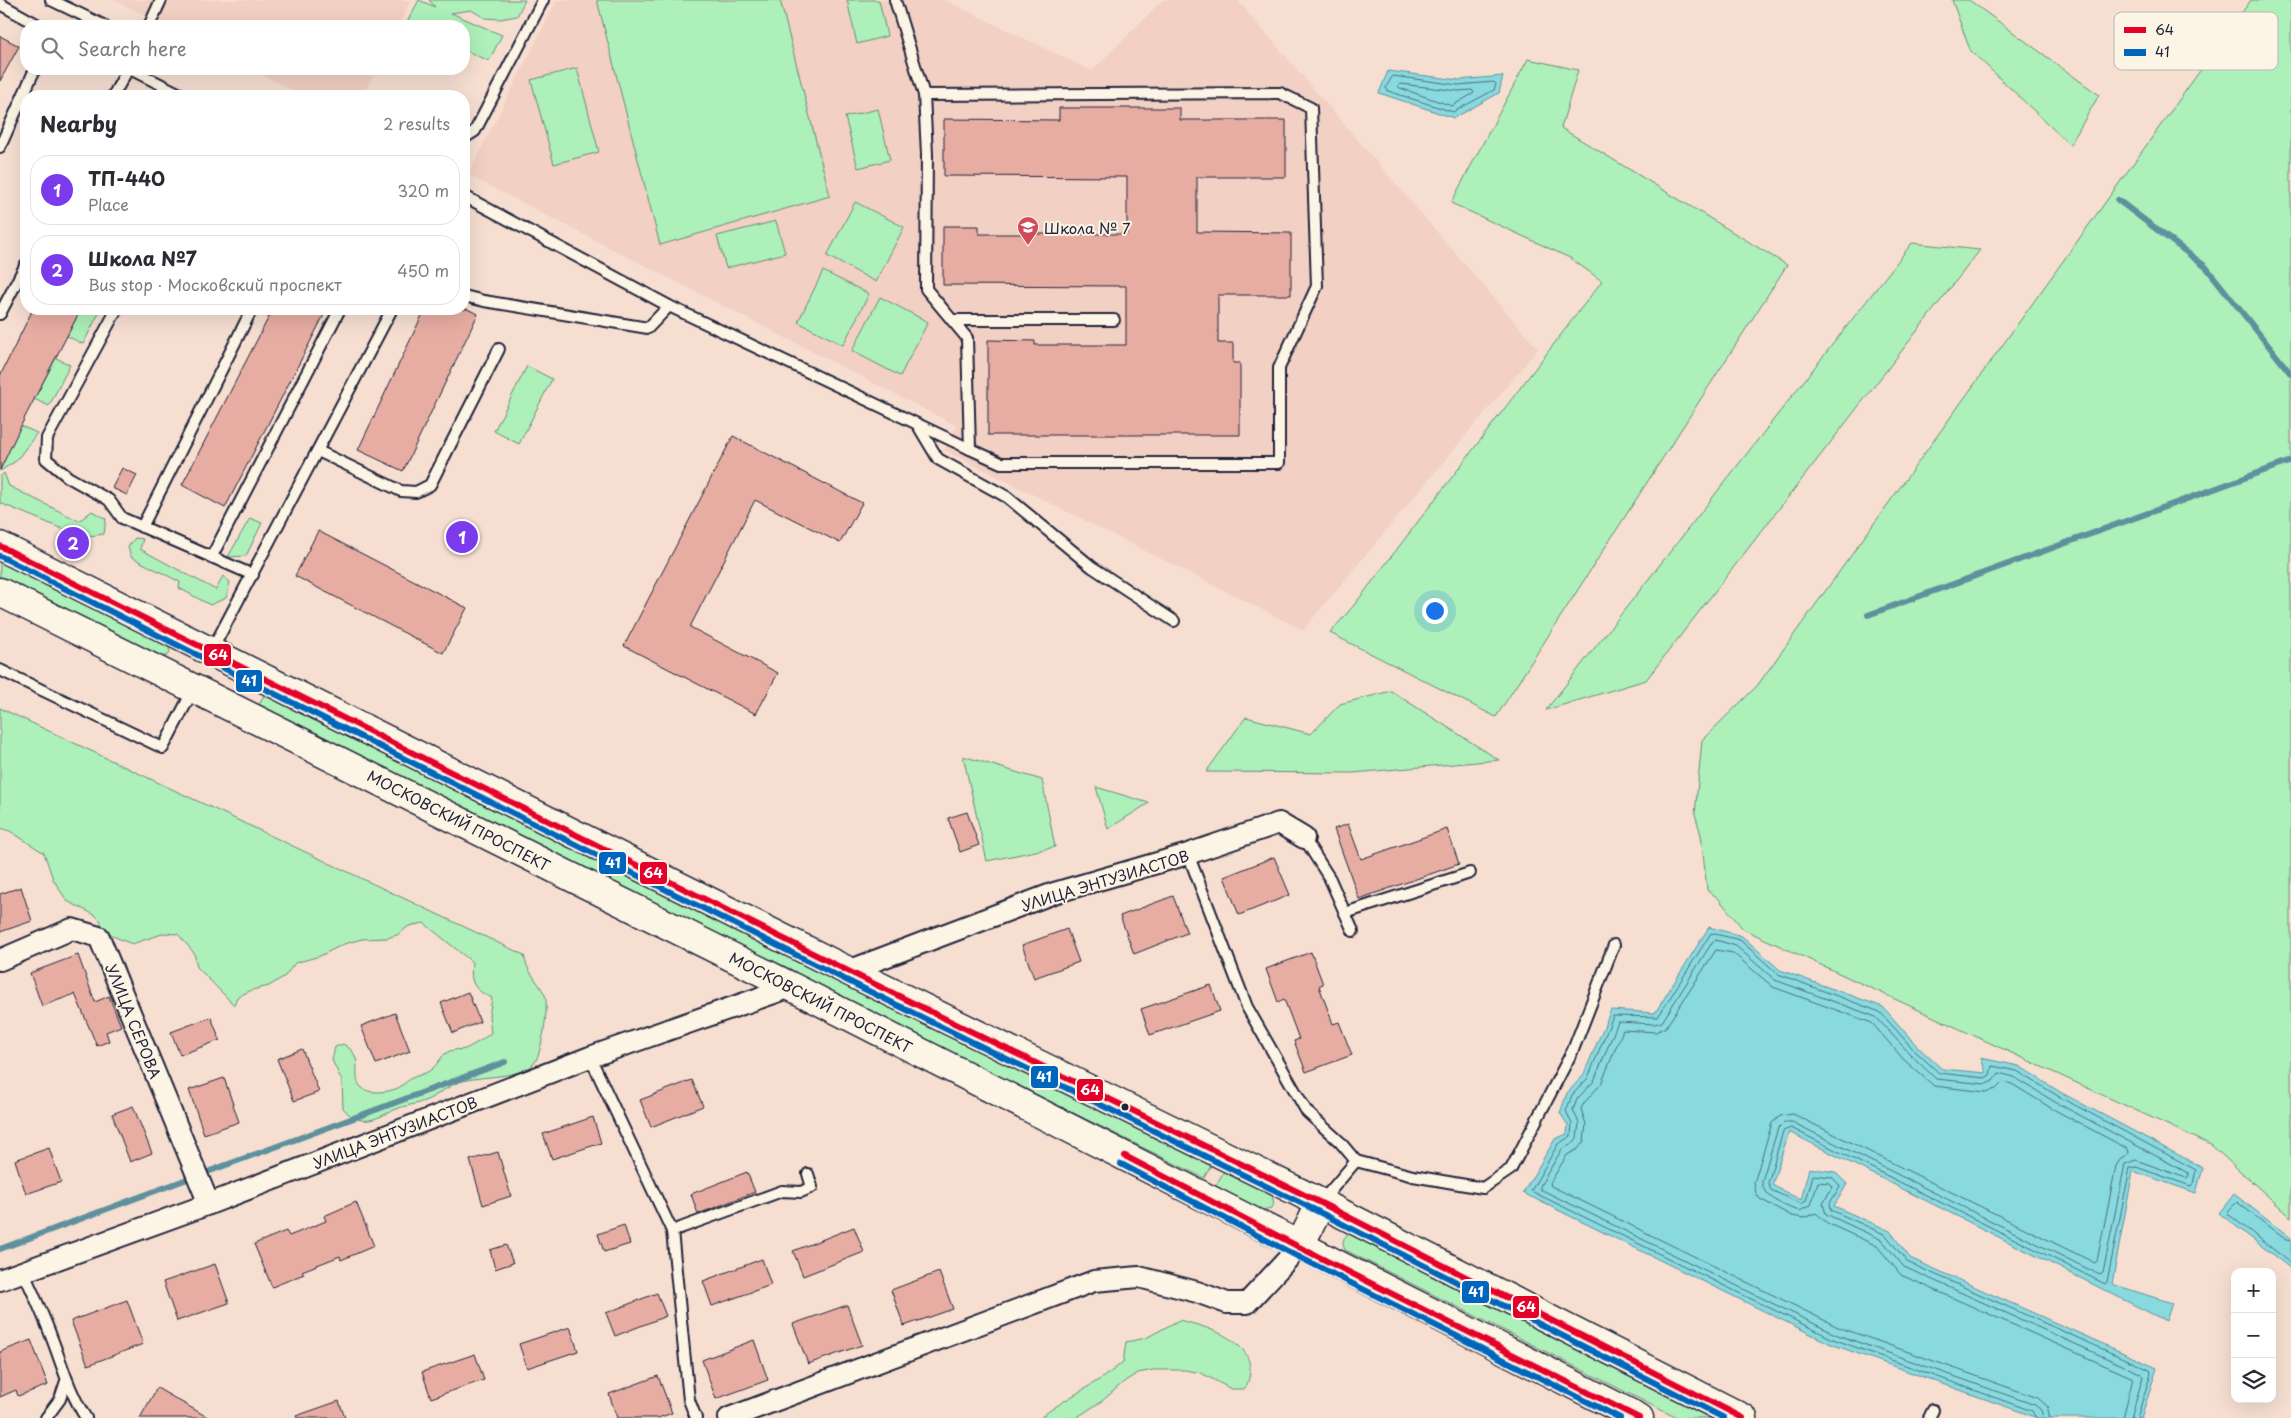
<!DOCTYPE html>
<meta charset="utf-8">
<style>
body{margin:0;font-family:"Playpen Sans",sans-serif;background:#f2f2f3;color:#2b2b33}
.controls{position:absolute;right:15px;bottom:15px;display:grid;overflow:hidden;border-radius:10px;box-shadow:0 5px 20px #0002}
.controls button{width:45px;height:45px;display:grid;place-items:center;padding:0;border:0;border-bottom:1px solid #e1e1e2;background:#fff;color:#2b2b33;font:25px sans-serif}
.you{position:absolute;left:1434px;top:610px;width:18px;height:18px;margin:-12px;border:4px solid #fff;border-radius:50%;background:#1a73e8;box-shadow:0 0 0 8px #1a73e833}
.badge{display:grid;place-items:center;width:32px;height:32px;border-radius:50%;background:#7c3aed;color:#fff;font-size:16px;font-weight:700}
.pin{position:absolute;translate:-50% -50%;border:2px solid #fff;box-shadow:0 1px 5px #0006}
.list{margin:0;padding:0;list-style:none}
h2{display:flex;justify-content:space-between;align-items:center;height:65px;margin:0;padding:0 20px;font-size:21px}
h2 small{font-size:16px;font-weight:400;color:#7c7c81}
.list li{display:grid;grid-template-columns:32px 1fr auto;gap:15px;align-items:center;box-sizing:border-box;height:70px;margin:0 10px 10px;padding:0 10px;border:1px solid #e1e1e2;border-radius:20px}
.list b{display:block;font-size:19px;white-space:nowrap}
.list p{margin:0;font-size:16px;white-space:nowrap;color:#7c7c81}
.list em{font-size:16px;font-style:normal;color:#7c7c81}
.icon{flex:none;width:28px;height:28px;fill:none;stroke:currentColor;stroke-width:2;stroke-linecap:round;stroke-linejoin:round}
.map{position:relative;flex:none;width:2291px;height:1418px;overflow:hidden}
.search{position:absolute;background:#fff;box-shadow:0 5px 20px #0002;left:20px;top:20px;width:450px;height:55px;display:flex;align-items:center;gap:12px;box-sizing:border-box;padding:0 18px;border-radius:20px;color:#7c7c81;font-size:19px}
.panel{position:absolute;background:#fff;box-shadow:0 5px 20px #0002;left:20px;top:90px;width:450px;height:225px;border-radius:20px}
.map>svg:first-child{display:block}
.built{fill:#f2d0c3}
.green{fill:#adf0b9;stroke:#68897a}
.water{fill:#88dadf;stroke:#5f909d}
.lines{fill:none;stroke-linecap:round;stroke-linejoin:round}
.shore{stroke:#4b6c7d;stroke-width:1}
.stream{stroke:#5f909d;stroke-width:6}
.building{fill:#e7ada2;stroke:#22223b}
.lane-casing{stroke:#22223b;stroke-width:14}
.street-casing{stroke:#22223b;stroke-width:24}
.secondary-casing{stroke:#22223b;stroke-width:31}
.lane{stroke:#fcf5e5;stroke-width:10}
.street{stroke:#fcf5e5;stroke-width:20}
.secondary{stroke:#fcf5e5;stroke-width:28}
.bus-1-casing{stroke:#fcf5e5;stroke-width:10}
.bus-2-casing{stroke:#fcf5e5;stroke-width:10}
.bus-1{stroke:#e4002b;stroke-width:6}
.bus-2{stroke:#0065bd;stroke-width:6}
.bus-dot{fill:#22223b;stroke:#fcf5e5;stroke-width:2}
.labels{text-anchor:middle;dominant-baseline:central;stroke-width:4;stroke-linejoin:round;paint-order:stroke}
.poi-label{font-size:15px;fill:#22223b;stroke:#fcf5e5;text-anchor:start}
.street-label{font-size:15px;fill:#22223b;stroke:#fcf5e5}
.key{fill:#fcf5e5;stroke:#bbb6b2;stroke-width:1}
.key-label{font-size:14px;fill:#22223b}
.line-badge{stroke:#fcf5e5;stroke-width:2}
.badge-label{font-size:14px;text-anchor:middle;font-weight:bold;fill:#fff}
</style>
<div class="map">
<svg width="2291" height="1418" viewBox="0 0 2291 1418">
<rect width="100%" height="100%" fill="#f6dfd1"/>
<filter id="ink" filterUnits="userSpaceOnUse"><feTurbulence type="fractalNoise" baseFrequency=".02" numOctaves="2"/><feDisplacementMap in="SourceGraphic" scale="10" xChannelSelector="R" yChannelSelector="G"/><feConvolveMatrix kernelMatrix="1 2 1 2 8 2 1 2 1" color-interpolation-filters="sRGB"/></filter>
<g filter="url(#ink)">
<g class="built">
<polygon points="114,0 411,0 398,26 166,26"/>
<polygon points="557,0 945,0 1092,71 1163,0 1237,0 1538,349 1303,630 944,450 957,426 468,175"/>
<polygon points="250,69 376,69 363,96 304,96"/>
</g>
<g class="green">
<polygon points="419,0 435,7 429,0 525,0 517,16 500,19 485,18 471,10 451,13 502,35 489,61 464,50 464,26 405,26"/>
<polygon points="597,0 780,0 830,196 660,245"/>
<polygon points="847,0 879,0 887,36 857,44"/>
<polygon points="1952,0 1969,0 2099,95 2070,145 1970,50"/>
<polygon points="2251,0 2291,0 2291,1217 2211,1145 1743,929 1718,898 1707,890 1701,835 1695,814 1702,740 1757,686"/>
<polygon points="1528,59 1578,70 1561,128 1787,265 1496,717 1330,633 1355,604 1602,281 1570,258 1451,203"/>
<polygon points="577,68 599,152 554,164 531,80"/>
<polygon points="878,109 890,160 858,168 845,117"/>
<polygon points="855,202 904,227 876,282 827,256"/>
<polygon points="776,221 785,253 726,268 717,236"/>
<polygon points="1912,243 1980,250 1646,680 1546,710"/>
<polygon points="823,271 869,294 843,345 798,322"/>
<polygon points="880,297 928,322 900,376 852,351"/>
<polygon points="81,309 101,309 83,344 67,336"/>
<polygon points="56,358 70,365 49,406 34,399"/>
<polygon points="527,366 552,379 519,444 494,431"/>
<polygon points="21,426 37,433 16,461 0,471 0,447"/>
<polygon points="4,473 9,486 79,521 92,511 106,519 104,534 82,537 0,503 0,477"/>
<polygon points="250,518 262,523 246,556 228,557"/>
<polygon points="135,538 143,539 140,549 216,590 223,576 230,582 226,598 210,605 179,588 180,582 131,557 128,547"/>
<polygon points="0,561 168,644 170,652 167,656 159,657 0,578"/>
<polygon points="1391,691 1499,760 1353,773 1206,772 1246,717 1311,734 1340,704"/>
<polygon points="265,693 1212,1164 1204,1178 258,707"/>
<path d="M 0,708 L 524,955 C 527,973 537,979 545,995 C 549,1006 542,1052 535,1062 C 525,1079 479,1075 460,1082 C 448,1086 438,1095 427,1100 C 416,1105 404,1105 394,1110 C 374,1120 360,1128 343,1108 L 342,1081 L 332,1060 L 335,1047 L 343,1044 C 367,1057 350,1075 361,1087 C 368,1095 389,1092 398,1088 C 402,1086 406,1082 410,1079 C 417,1075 428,1074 434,1067 C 439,1062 442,1054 450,1051 C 454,1049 460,1050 465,1049 C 474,1045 483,1039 491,1033 L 489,1016 L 492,998 C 472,989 470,982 472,962 L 424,923 L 409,926 L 397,935 L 387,938 L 362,939 L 344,944 L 320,956 L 295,963 L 285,976 L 269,986 L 252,990 L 237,997 L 234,1005 L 197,967 L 194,953 L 178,934 L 165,933 L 132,944 L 115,937 L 103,928 L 100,920 L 95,915 L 67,901 L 53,879 L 44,853 L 10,831 L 0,828 Z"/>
<polygon points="963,756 1042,780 1055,847 987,861"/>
<polygon points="1096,787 1149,803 1108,829"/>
<polygon points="1224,1171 1272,1195 1274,1204 1271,1208 1262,1210 1215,1187"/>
<path d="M 1352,1232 L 1721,1418 L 1677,1418 L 1345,1250 C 1341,1242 1343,1236 1352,1232 Z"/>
<path d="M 1179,1320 C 1212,1328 1267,1344 1245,1389 L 1231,1389 L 1201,1373 L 1185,1370 L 1153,1370 L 1138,1373 L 1125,1381 L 1102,1401 L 1076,1418 L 1040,1418 C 1066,1397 1098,1384 1123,1362 L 1126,1342 L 1146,1338 Z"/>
</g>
<g class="water">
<polygon points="1388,71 1459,80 1503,76 1499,93 1454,118 1379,93"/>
<polygon points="1709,927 1742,936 1780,970 1883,1007 1918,1047 1942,1069 1986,1073 1981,1058 2019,1066 2060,1092 2203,1168 2196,1193 2133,1171 2112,1284 2172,1303 2166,1321 1789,1132 1772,1185 1801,1200 1809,1168 1835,1172 1847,1184 1834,1206 1890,1231 1910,1258 2157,1368 2141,1418 2038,1418 1831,1344 1523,1193 1555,1139 1567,1134 1568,1125 1560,1113 1567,1093 1583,1076 1611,1010 1655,1013"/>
<polygon points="2234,1194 2291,1238 2291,1269 2219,1213"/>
</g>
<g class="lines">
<g class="shore">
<polygon points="1393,76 1458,85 1494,82 1496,84 1494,90 1453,112 1388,91 1386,88"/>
<polygon points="1401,84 1458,91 1472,90 1474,93 1452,106 1400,88 1398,86"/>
<polyline points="2291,1241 2286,1240 2237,1202 2228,1211 2228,1214 2291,1263"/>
<polyline points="2036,1418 2032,1411 1833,1339 1531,1191 1558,1144 1571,1136 1572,1124 1566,1111 1572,1095 1588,1078 1613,1016 1658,1017 1711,933 1740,940 1778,974 1880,1012 1914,1050 1939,1073 1985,1078 1990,1075 1992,1066 2017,1071 2058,1096 2196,1170 2193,1184 2191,1186 2136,1167 2130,1168 2107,1282 2105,1284 1791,1128 1783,1131 1768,1183 1771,1190 1801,1204 1806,1201 1813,1175 1832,1177 1840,1186 1830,1203 1831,1210 1886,1235 1907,1262 2150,1370 2151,1373 2137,1418"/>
<path d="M 2043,1418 L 2041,1410 L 2035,1405 L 1835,1334 L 1540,1189 L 1540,1186 L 1562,1149 L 1572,1144 L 1577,1138 L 1579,1123 L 1573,1110 L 1577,1099 L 1594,1081 L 1618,1022 L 1654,1024 L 1662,1022 L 1713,941 L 1716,940 L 1736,946 L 1775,980 L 1876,1017 L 1910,1054 L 1936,1079 L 1986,1084 L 1993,1081 L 1999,1073 L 2014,1077 L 2055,1102 L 2188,1173 L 2189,1176 L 2186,1178 L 2136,1160 L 2125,1164 L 2103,1273 L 2100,1275 L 1792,1122 L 1784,1122 L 1778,1128 L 1762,1181 C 1761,1196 1787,1208 1800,1211 L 1811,1205 L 1818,1182 L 1829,1183 L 1832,1187 L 1823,1204 L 1826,1214 L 1882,1240 L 1904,1267 L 2142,1374 L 2143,1376 L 2131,1418"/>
<polyline points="2050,1418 2047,1406 2038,1398 1838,1327 1551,1186 1550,1183 1567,1155 1578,1149 1584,1141 1586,1124 1581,1109 1584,1103 1601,1084 1623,1030 1656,1032 1666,1027 1716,950 1733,953 1773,987 1872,1023 1904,1060 1934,1086 1986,1092 1996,1089 2003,1082 2012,1084 2051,1108 2128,1149 2129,1153 2121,1158 2116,1166 2097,1261 2095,1263 1793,1114 1780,1116 1772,1123 1754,1183 1756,1193 1760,1199 1792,1216 1804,1218 1816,1213 1827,1223 1877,1246 1901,1275 2133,1378 2123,1418"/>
</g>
<g class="stream">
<polyline points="2118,200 2206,267 2291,374"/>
<polyline points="1868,615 2291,461"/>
<polyline points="210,1171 505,1062"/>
<polyline points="0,1249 190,1178"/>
</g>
</g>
<g class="building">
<polygon points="0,36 19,46 0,81"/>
<polygon points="1059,108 1180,108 1180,120 1286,120 1286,177 1197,177 1197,232 1291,233 1291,295 1218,295 1218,343 1233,343 1233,363 1240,363 1240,435 988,435 988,340 1035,341 1035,345 1126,345 1126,286 943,285 943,226 979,226 979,234 1127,234 1127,177 944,176 944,119 1059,120"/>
<polygon points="33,309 81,309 26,415 0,470 0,376"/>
<polygon points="273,309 327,309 225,508 182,485"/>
<polygon points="425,309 467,309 478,314 403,471 358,450"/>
<polygon points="733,436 862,503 840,543 755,500 690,627 778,673 756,714 624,646"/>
<polygon points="122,468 137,475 127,495 112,488"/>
<polygon points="459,523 475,532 464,551 448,543"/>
<polygon points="318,531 467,608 443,653 295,576"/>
<polygon points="967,812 979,845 960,852 948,818"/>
<polygon points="1348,824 1361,859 1447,829 1459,864 1359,899 1334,829"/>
<polygon points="1274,857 1290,895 1239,915 1224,877"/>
<polygon points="21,887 32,921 0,932 0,894"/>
<polygon points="1173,896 1187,933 1134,954 1120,916"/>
<polygon points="1067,929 1079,962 1034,978 1022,945"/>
<polygon points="1311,952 1323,984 1319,986 1333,1024 1339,1022 1352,1055 1306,1072 1294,1041 1299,1039 1284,999 1278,1002 1266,969"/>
<polygon points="78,955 95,1002 109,996 121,1026 106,1032 109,1041 97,1046 75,994 42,1006 30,973"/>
<polygon points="1211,985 1220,1011 1150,1035 1141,1009"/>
<polygon points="468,992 480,1022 453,1033 441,1003"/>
<polygon points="395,1013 410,1051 376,1064 361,1026"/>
<polygon points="211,1017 220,1040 180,1055 171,1032"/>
<polygon points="302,1049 319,1092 294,1101 277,1059"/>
<polygon points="224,1078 239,1122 204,1134 189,1090"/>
<polygon points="692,1080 703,1106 651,1127 640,1100"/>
<polygon points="133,1106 152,1153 130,1162 112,1114"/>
<polygon points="593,1117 601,1143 552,1159 543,1134"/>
<polygon points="49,1148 61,1182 26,1194 15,1160"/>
<polygon points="498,1152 511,1196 483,1205 470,1160"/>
<polygon points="747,1172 755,1192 698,1214 691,1194"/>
<polygon points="356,1202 374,1246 341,1260 340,1256 302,1271 304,1274 272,1287 254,1244 286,1231 289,1236 326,1221 324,1216"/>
<polygon points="624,1225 630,1244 604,1252 598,1234"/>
<polygon points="854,1227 864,1252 803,1276 793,1251"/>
<polygon points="506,1245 513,1263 495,1269 490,1250"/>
<polygon points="762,1259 771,1285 712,1306 703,1281"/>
<polygon points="215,1264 229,1303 177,1321 163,1282"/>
<polygon points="939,1272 953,1309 904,1326 891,1290"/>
<polygon points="657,1293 666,1316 615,1336 606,1313"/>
<polygon points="127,1300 143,1344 88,1365 71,1321"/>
<polygon points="847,1305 862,1345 808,1364 793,1324"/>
<polygon points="570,1327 578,1351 527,1368 519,1344"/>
<polygon points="31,1340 48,1385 18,1396 16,1390 0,1397 0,1352"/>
<polygon points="754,1340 768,1380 716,1399 702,1360"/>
<polygon points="475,1354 484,1380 431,1398 422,1372"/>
<polygon points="658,1376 672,1413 658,1418 617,1418 609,1394"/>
<polygon points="157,1388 209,1418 140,1418"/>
<polygon points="339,1401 345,1418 297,1418 296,1416"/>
</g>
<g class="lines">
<g class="lane-casing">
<g id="lane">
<polyline points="51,0 105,26"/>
<polyline points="895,0 924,95 1280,93 1311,108 1317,286 1279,368 1279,463 1001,463 970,449 967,338 926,289 927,154 924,95"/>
<polyline points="0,4 40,26"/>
<polyline points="149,26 161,0"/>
<polyline points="130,69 184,96"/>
<polyline points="113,96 128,69"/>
<polyline points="464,138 475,131 543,0"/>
<polyline points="0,147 35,69"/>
<polyline points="464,196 669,306 970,449"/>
<polyline points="464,296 484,301 648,328 669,306"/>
<polyline points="117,309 47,438 46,459 68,477 109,500 122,518 253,575"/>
<polyline points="0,314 26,264"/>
<polyline points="952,320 1114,320"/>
<polyline points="917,424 938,459 1007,497 1092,567 1174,621"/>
<polyline points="318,451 401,491 416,492 430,485 499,349"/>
<polyline points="142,527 252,309"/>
<polyline points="211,558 340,309"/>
<polyline points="212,650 392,309"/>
<polyline points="0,670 163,748 193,690"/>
<polyline points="1304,838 1330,879 1353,931"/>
<polyline points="1188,854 1247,1007 1307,1112 1340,1142 1356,1161 1413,1176 1483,1188 1511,1169 1573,1050 1614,945"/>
<polyline points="1345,913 1470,873"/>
<polyline points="590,1057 672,1231 689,1400 696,1418"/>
<polyline points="1321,1202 1356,1161"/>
<polyline points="672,1231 782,1191 801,1192 812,1187 808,1174"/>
<path d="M 23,1271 C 33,1293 43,1314 51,1336 C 62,1364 69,1392 86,1418"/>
<polyline points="46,1418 60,1399 66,1381"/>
<polyline points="1929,1418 1933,1410"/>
</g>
</g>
<g class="street-casing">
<g id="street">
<polyline points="0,960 72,929 99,937 209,1204"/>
<polyline points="848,971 1054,893 1188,854 1279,823 1304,838"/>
<polyline points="0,1280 209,1204 590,1057 791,987"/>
<polyline points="729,1418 1094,1281 1139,1277 1197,1292 1227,1303 1247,1303 1299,1247"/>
</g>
</g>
<g class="secondary-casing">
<g id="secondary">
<polyline points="0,546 848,971 1321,1203 1743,1418"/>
<path d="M 0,592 C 265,723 529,854 792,987 C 1075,1130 1356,1276 1639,1418"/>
<polyline points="1299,1247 1321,1203"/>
</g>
</g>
<use href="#lane" class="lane"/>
<use href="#street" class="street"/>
<use href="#secondary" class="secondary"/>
<g class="bus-1-casing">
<g id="bus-1">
<polyline points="0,546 848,971 1321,1203 1743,1418"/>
<polyline points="1125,1156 1299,1247 1639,1418"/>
</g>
</g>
<g class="bus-2-casing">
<g id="bus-2">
<polyline points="0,556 844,979 1317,1211 1724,1418"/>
<polyline points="1121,1164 1295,1255 1620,1418"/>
</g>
</g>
<use href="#bus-1" class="bus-1"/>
<use href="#bus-2" class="bus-2"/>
</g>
</g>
<defs>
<g id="school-pin" transform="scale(1.125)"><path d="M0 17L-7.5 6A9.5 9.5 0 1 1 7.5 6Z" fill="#d1495b" stroke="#fcf5e5"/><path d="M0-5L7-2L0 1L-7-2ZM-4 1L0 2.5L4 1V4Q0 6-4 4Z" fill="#fff"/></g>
</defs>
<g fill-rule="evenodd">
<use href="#school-pin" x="1028" y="227"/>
</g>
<circle class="bus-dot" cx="1125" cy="1107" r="4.5"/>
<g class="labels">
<g class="poi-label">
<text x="1044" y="227">Школа № 7</text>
</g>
<g class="street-label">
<text transform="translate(459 820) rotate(27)">МОСКОВСКИЙ ПРОСПЕКТ</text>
<text transform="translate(1105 880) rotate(-17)">УЛИЦА ЭНТУЗИАСТОВ</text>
<text transform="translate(821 1002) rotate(27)">МОСКОВСКИЙ ПРОСПЕКТ</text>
<text transform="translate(134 1021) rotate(68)">УЛИЦА СЕРОВА</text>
<text transform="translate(395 1132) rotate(-21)">УЛИЦА ЭНТУЗИАСТОВ</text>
</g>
</g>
<rect x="2114" y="12" width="164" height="58" rx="8" class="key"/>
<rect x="2124" y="27" width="22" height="6" fill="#e4002b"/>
<rect x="2124" y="49" width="22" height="7" fill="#0065bd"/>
<g class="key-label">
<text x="2155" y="35">64</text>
<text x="2155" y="57">41</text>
</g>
<g class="line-badge">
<rect x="203" y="643" width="29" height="24" rx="5" fill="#e4002b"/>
<rect x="235" y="669" width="28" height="24" rx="5" fill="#0065bd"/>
<rect x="598" y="851" width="29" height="24" rx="5" fill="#0065bd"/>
<rect x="639" y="861" width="29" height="24" rx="5" fill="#e4002b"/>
<rect x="1030" y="1065" width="29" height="24" rx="5" fill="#0065bd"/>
<rect x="1076" y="1078" width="28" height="24" rx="5" fill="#e4002b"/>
<rect x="1461" y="1280" width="29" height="24" rx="5" fill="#0065bd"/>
<rect x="1512" y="1295" width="28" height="24" rx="5" fill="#e4002b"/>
</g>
<g class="badge-label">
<text x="218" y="660">64</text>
<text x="249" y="686">41</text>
<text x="613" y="868">41</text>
<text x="653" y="878">64</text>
<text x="1044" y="1082">41</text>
<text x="1090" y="1095">64</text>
<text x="1476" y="1297">41</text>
<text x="1526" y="1312">64</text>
</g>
</svg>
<div class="controls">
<button>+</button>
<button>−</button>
<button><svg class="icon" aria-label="layers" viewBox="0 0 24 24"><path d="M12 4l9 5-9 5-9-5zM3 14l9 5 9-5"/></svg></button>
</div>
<div class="you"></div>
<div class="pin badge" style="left:462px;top:537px">1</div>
<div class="pin badge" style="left:73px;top:543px">2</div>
<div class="search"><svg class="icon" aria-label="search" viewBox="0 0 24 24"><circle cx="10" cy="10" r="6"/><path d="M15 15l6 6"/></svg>Search here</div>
<section class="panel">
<h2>Nearby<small>2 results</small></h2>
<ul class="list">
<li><span class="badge">1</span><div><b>ТП-440</b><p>Place</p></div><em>320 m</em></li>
<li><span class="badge">2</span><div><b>Школа №7</b><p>Bus stop · Московский проспект</p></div><em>450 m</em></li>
</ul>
</section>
</div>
